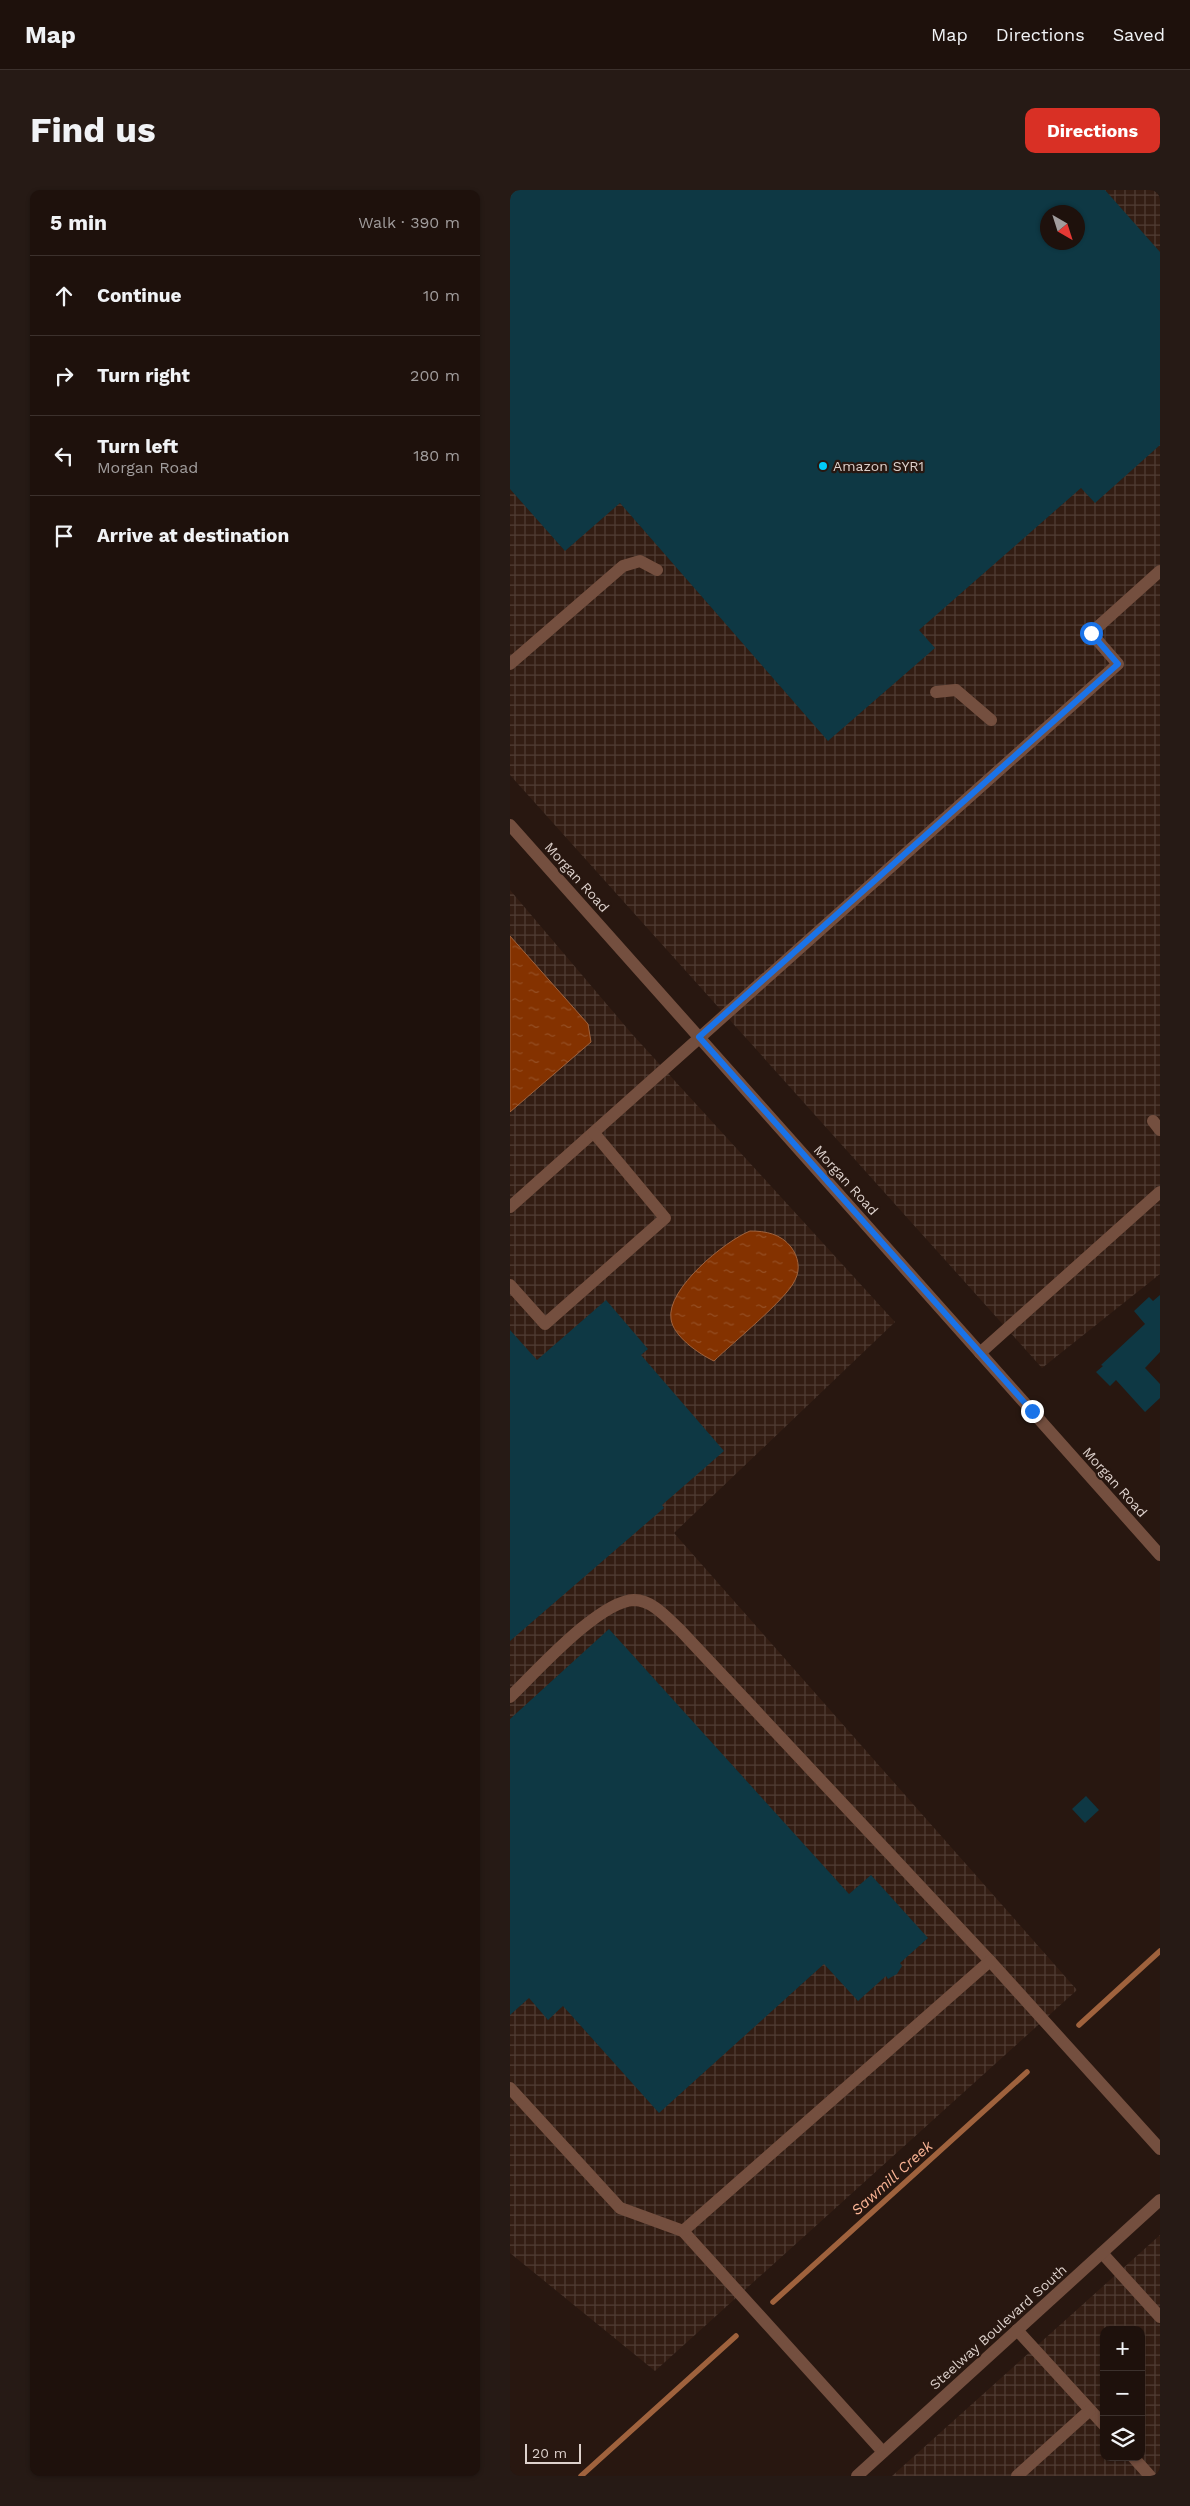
<!DOCTYPE html>
<meta charset="utf-8">
<style>
body{margin:0;font-family:"Work Sans",sans-serif;background:#261a15;color:#f1f3f6}
.controls{position:absolute;right:15px;bottom:15px;display:grid;overflow:hidden;border-radius:10px;box-shadow:0 1px 4px #0004}
.controls button{width:45px;height:45px;display:grid;place-items:center;padding:0;border:0;border-bottom:1px solid #3c312d;background:#1e110c;color:#f1f3f6;font:25px sans-serif}
.compass{position:absolute;left:530px;top:15px;width:45px;height:45px;border-radius:50%;background:#1e110c;box-shadow:0 1px 4px #0004;rotate:141deg}
.scale{position:absolute;left:15px;bottom:12px;width:56px;box-sizing:border-box;padding-left:5px;border:2px solid #ddd1cc;border-top:0;font-size:14px;line-height:18px;white-space:nowrap;color:#ddd1cc;-webkit-text-stroke:4px #281710;paint-order:stroke}
.stop{position:absolute;width:15px;height:15px;margin:-11px;border:4px solid #1a73e8;border-radius:50%;background:#fff}
.stop.end{background:#1a73e8;border-color:#fff;box-shadow:0 1px 5px #0008}
.list{margin:0;padding:0;list-style:none}
h2{display:flex;justify-content:space-between;align-items:center;height:65px;margin:0;padding:0 20px;font-size:21px}
h2 small{font-size:16px;font-weight:400;color:#a19d9d}
.list li{display:grid;grid-template-columns:32px 1fr auto;gap:15px;align-items:center;box-sizing:border-box;height:80px;padding:0 20px;border-top:1px solid #3c312d}
.list b{display:block;font-size:19px;white-space:nowrap}
.list p{margin:0;font-size:16px;white-space:nowrap;color:#a19d9d}
.list em{font-size:16px;font-style:normal;color:#a19d9d}
.icon{flex:none;width:28px;height:28px;fill:none;stroke:currentColor;stroke-width:2;stroke-linecap:round;stroke-linejoin:round}
.map{position:relative;flex:none;width:650px;height:2286px;overflow:hidden;border-radius:10px}
header{display:flex;align-items:center;gap:30px;box-sizing:border-box;height:70px;padding:0 25px;background:#1e110c;border-bottom:1px solid #3c312d}
header strong{font-size:24px}
nav{display:flex;gap:28px;margin-inline-start:auto;font-size:18px}
.intro{display:flex;align-items:center;justify-content:space-between;box-sizing:border-box;height:120px;padding:0 30px}
h1{margin:0;font-size:35px}
.button{padding:12px 22px;border-radius:10px;background:#d93025;color:#fff;font-size:18px;font-weight:700}
main{display:flex;gap:30px;padding:0 30px}
aside{flex:1;background:#1e110c;border-radius:10px;box-shadow:0 1px 4px #0004}
.map>svg:first-child{display:block}
.industrial{fill:url(#industrial-grid);fill-rule:evenodd}
.water{fill:url(#water-ripples);stroke:#9f623d}
.lines{fill:none;stroke-linecap:round;stroke-linejoin:round}
.stream{stroke:#9f623d;stroke-width:5.5}
.building{fill:#0e3844;fill-rule:evenodd}
.minor{stroke:#744f3f;stroke-width:12}
.route{stroke:#1a73e8;stroke-width:6}
.poi-dot{fill:#01cbf9;stroke:#281710;stroke-width:2}
.labels{text-anchor:middle;dominant-baseline:central;stroke-width:4.5;stroke-linejoin:round;paint-order:stroke}
.poi-label{font-size:14px;fill:#ddd1cc;stroke:#281710;text-anchor:start}
.street-label{font-size:14px;fill:#ddd1cc;stroke:#281710}
.water-label{font-size:15px;font-style:italic;fill:#fab495;stroke:#281710}
</style>
<header>
<strong>Map</strong>
<nav><a>Map</a><a>Directions</a><a>Saved</a></nav>
</header>
<div class="intro"><h1>Find us</h1><a class="button">Directions</a></div>
<main>
<aside>
<h2>5 min<small>Walk · 390 m</small></h2>
<ul class="list">
<li><svg class="icon" aria-label="ahead" viewBox="0 0 24 24"><path d="M12 20V5M6 11l6-6 6 6"/></svg><div><b>Continue</b></div><em>10 m</em></li>
<li><svg class="icon" aria-label="right" viewBox="0 0 24 24"><path d="M7 20v-9h11M14 6l5 5-5 5"/></svg><div><b>Turn right</b></div><em>200 m</em></li>
<li><svg class="icon" aria-label="left" viewBox="0 0 24 24"><path d="M17 20v-9H6M10 6l-5 5 5 5"/></svg><div><b>Turn left</b><p>Morgan Road</p></div><em>180 m</em></li>
<li><svg class="icon" aria-label="arrive" viewBox="0 0 24 24"><path d="M6 21V4h12l-3 4 3 4H6"/></svg><div><b>Arrive at destination</b></div></li>
</ul>
</aside>
<div class="map">
<svg width="650" height="2286" viewBox="0 0 650 2286">
<defs>
<pattern id="industrial-grid" width="8" height="8" patternUnits="userSpaceOnUse" patternTransform="scale(1.25)"><rect width="8" height="8" fill="#331d13"/><path d="M0 4h8M4 0v8" fill="none" stroke="#503d34"/></pattern>
<pattern id="water-ripples" width="26" height="14" patternUnits="userSpaceOnUse" patternTransform="scale(1.25)"><rect width="26" height="14" fill="#843200"/><path d="M2 4q2-2 4 0t4 0M15 11q2-2 4 0t4 0" fill="none" stroke="#954f24"/></pattern>
</defs>
<rect width="100%" height="100%" fill="#281710"/>
<g class="industrial">
<path d="M 0,0 L 650,0 L 650,1084 L 532,1178 L 0,585 ZM 538,22 L 568,22 L 568,52 L 538,52 Z"/>
<polygon points="0,700 122,844 385,1132 164,1343 567,1800 145,2181 0,2063"/>
<path d="M 650,2045 L 650,2286 L 382,2286 ZM 594,2140 L 631,2140 L 631,2267 L 594,2267 Z"/>
</g>
<g class="water">
<polygon points="0,746 78,834 81,852 0,922"/>
<path d="M 240,1041 C 256,1041 271,1044 281,1057 C 288,1066 291,1079 285,1090 C 277,1109 221,1154 204,1171 C 189,1164 163,1146 161,1129 C 156,1099 215,1051 240,1041 Z"/>
</g>
<g class="lines">
<g class="stream">
<polyline points="569,1835 650,1761"/>
<polyline points="263,2112 517,1882"/>
<polyline points="71,2286 226,2146"/>
</g>
</g>
<g class="building">
<path d="M 0,0 L 595,0 L 650,62 L 650,255 L 585,313 L 571,298 L 409,440 L 425,458 L 318,551 L 110,313 L 55,361 L 0,299 ZM 538,22 L 568,22 L 568,52 L 538,52 Z"/>
<polygon points="650,1105 650,1162 635,1178 650,1194 650,1208 635,1222 606,1190 600,1196 586,1182 593,1176 591,1175 635,1134 624,1121 639,1107 643,1111"/>
<polygon points="96,1110 138,1159 131,1165 214,1261 152,1315 154,1318 0,1451 0,1140 27,1170"/>
<polygon points="99,1439 339,1704 361,1685 418,1748 390,1773 392,1776 387,1784 378,1789 376,1786 348,1811 314,1774 149,1923 53,1816 38,1830 19,1808 0,1825 0,1529"/>
<polygon points="576,1606 589,1620 575,1633 562,1619"/>
</g>
<g class="lines">
<g class="minor">
<polyline points="0,474 113,376 130,371 147,380"/>
<polyline points="426,502 446,500 481,530"/>
<polyline points="0,635 650,1365"/>
<polyline points="643,931 650,940"/>
<polyline points="0,1017 608,474 581,443 650,381"/>
<polyline points="0,1095 35,1134 155,1028 84,943"/>
<polyline points="470,1163 650,1002"/>
<path d="M 0,1507 C 26,1482 89,1411 124,1410 C 143,1410 158,1429 171,1441 L 480,1771"/>
<polyline points="0,1898 110,2018 173,2041"/>
<polyline points="592,2063 650,2127"/>
<polyline points="507,2140 594,2235"/>
<polyline points="373,2262 173,2041 480,1771 650,1959"/>
<polyline points="623,2267 640,2286"/>
<polyline points="347,2286 650,2010"/>
<polyline points="507,2286 580,2220"/>
</g>
</g>
<g class="lines">
<polyline class="route" points="522,1221 189,847 608,474 581,443"/>
</g>
<circle class="poi-dot" cx="313" cy="276" r="5"/>
<g class="labels">
<g class="poi-label">
<text x="323" y="276">Amazon SYR1</text>
</g>
<g class="street-label">
<text transform="translate(67 687) rotate(48)">Morgan Road</text>
<text transform="translate(336 990) rotate(48)">Morgan Road</text>
<text transform="translate(605 1292) rotate(48)">Morgan Road</text>
<text transform="translate(488 2137) rotate(-42)">Steelway Boulevard South</text>
</g>
<g class="water-label">
<text transform="translate(382 1988) rotate(-42)">Sawmill Creek</text>
</g>
</g>
</svg>
<div class="controls">
<button>+</button>
<button>−</button>
<button><svg class="icon" aria-label="layers" viewBox="0 0 24 24"><path d="M12 4l9 5-9 5-9-5zM3 14l9 5 9-5"/></svg></button>
</div>
<svg class="compass" viewBox="-18 -18 36 36"><path d="M0-13l5 13h-10z" fill="#e53935"/><path d="M0 13l5-13h-10z" fill="#a19d9d"/></svg>
<div class="scale">20 m</div>
<div class="stop" style="left:581px;top:443px"></div>
<div class="stop end" style="left:522px;top:1221px"></div>
</div>
</main>
